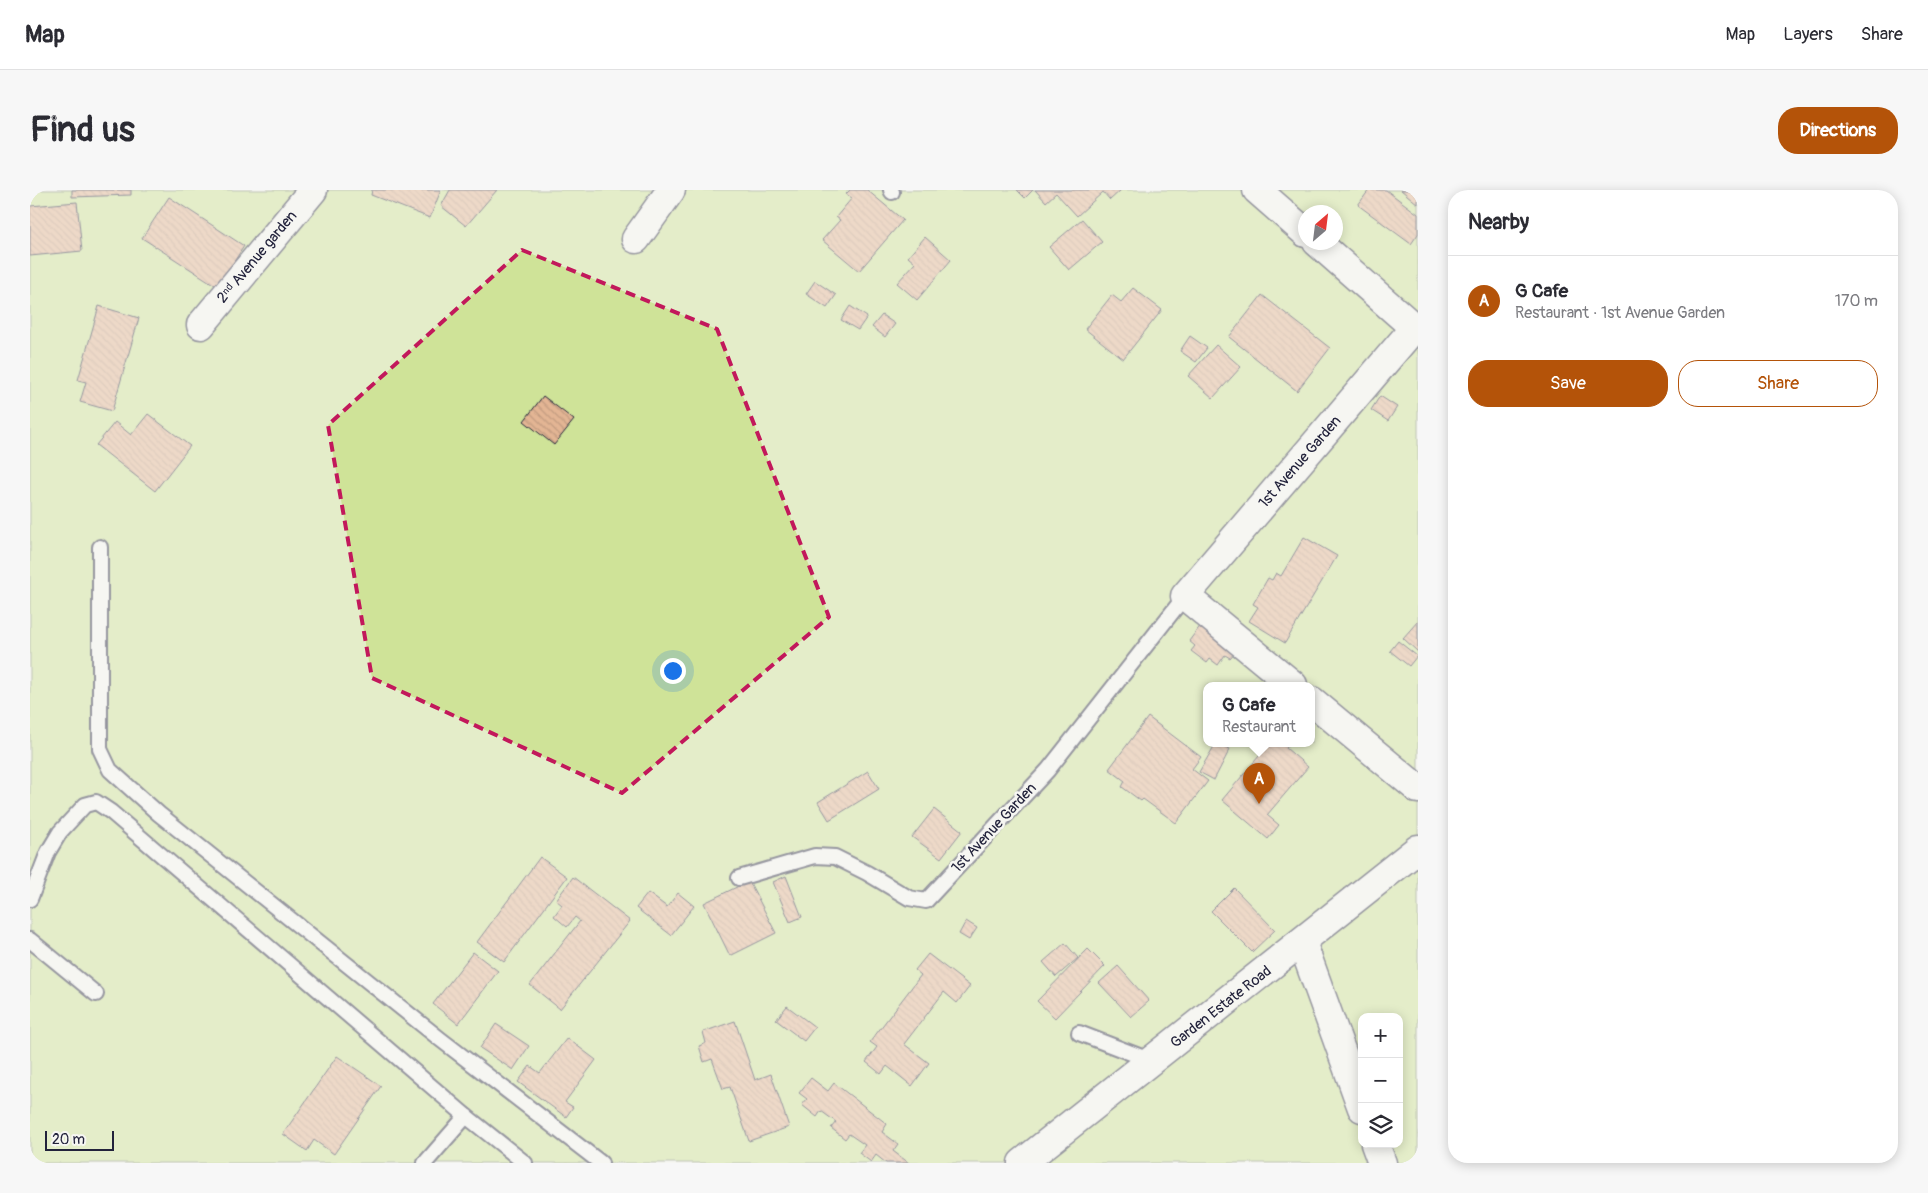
<!DOCTYPE html>
<meta charset="utf-8">
<style>
body{margin:0;font-family:Pangolin,sans-serif;background:#f7f7f7;color:#2b2b33}
.controls{position:absolute;right:15px;bottom:15px;display:grid;overflow:hidden;border-radius:10px;box-shadow:0 2px 12px #0003}
.controls button{width:45px;height:45px;display:grid;place-items:center;padding:0;border:0;border-bottom:1px solid #e1e1e2;background:#fff;color:#2b2b33;font:25px sans-serif}
.compass{position:absolute;left:1268px;top:15px;width:45px;height:45px;border-radius:50%;background:#fff;box-shadow:0 2px 12px #0003;rotate:28deg}
.scale{position:absolute;left:15px;bottom:12px;width:69px;box-sizing:border-box;padding-left:5px;border:2px solid #22223b;border-top:0;font-size:14px;line-height:18px;white-space:nowrap;color:#22223b;-webkit-text-stroke:4px #f6f6f2;paint-order:stroke}
.you{position:absolute;left:642px;top:480px;width:18px;height:18px;margin:-12px;border:4px solid #fff;border-radius:50%;background:#1a73e8;box-shadow:0 0 0 8px #1a73e833}
.badge{display:grid;place-items:center;width:32px;height:32px;border-radius:50%;background:#b45309;color:#fff;font-size:16px;font-weight:700}
.pin{position:absolute;translate:-50% -41px;filter:drop-shadow(0 1px 2px #0008)}
.pin::after{content:'';position:absolute;top:26px;width:18px;height:15px;background:inherit;clip-path:polygon(0 0,100% 0,50% 100%)}
.popup{position:absolute;left:1173px;top:492px;width:112px;height:65px;box-sizing:border-box;display:grid;place-content:center;border-radius:10px;background:#fff;filter:drop-shadow(0 1px 4px #0005);font-size:16px;white-space:nowrap;color:#7c7c81}
.popup b{font-size:19px;color:#2b2b33}
.popup::after{content:'';position:absolute;left:50%;top:100%;margin-left:-10px;border:10px solid transparent;border-top-color:#fff}
.list{margin:0;padding:0;list-style:none}
h2{display:flex;justify-content:space-between;align-items:center;height:65px;margin:0;padding:0 20px;font-size:21px}
h2 small{font-size:16px;font-weight:400;color:#7c7c81}
.list li{display:grid;grid-template-columns:32px 1fr auto;gap:15px;align-items:center;box-sizing:border-box;height:90px;padding:0 20px;border-top:1px solid #e1e1e2}
.list b{display:block;font-size:19px;white-space:nowrap}
.list p{margin:0;font-size:16px;white-space:nowrap;color:#7c7c81}
.list em{font-size:16px;font-style:normal;color:#7c7c81}
.actions{display:flex;gap:10px;padding:15px 20px}
.actions a{flex:1;padding:11px 0;border:1px solid #b45309;border-radius:20px;text-align:center;font-size:18px;color:#b45309}
.actions .main{background:#b45309;color:#fff}
.icon{flex:none;width:28px;height:28px;fill:none;stroke:currentColor;stroke-width:2;stroke-linecap:round;stroke-linejoin:round}
.map{position:relative;flex:none;width:1388px;height:973px;overflow:hidden;border-radius:20px}
header{display:flex;align-items:center;gap:30px;box-sizing:border-box;height:70px;padding:0 25px;background:#fff;border-bottom:1px solid #e1e1e2}
header strong{font-size:24px}
nav{display:flex;gap:28px;margin-inline-start:auto;font-size:18px}
.intro{display:flex;align-items:center;justify-content:space-between;box-sizing:border-box;height:120px;padding:0 30px}
h1{margin:0;font-size:35px}
.button{padding:12px 22px;border-radius:20px;background:#b45309;color:#fff;font-size:18px;font-weight:700}
main{display:flex;gap:30px;padding:0 30px}
aside{flex:1;background:#fff;border-radius:20px;box-shadow:0 2px 12px #0003}
.map>svg:first-child{display:block}
.green{fill:#cfe398;stroke:#78826a;fill-rule:evenodd}
.building{fill:url(#building-back-hatch);stroke:#22223b}
.lines{fill:none;stroke-linecap:round;stroke-linejoin:round}
.lane-casing{stroke:#22223b;stroke-width:18}
.street-casing{stroke:#22223b;stroke-width:31}
.secondary-casing{stroke:#22223b;stroke-width:31}
.lane{stroke:#f6f6f2;stroke-width:14}
.street{stroke:#f6f6f2;stroke-width:28}
.secondary{stroke:#f6f6f2;stroke-width:28}
.marked{fill:none;stroke:#c2185b;stroke-width:4;stroke-dasharray:10 6;stroke-linejoin:round}
.labels{text-anchor:middle;dominant-baseline:central;stroke-width:5;stroke-linejoin:round;paint-order:stroke}
.street-label{font-size:15px;fill:#22223b;stroke:#f6f6f2}
</style>
<header>
<strong>Map</strong>
<nav><a>Map</a><a>Layers</a><a>Share</a></nav>
</header>
<div class="intro"><h1>Find us</h1><a class="button">Directions</a></div>
<main>
<div class="map">
<svg width="1388" height="973" viewBox="0 0 1388 973">
<defs>
<pattern id="building-back-hatch" width="6" height="6" patternUnits="userSpaceOnUse" patternTransform="scale(1.25)"><rect width="6" height="6" fill="#e3b594"/><path d="M-1 5l2 2M0 0l6 6M5-1l2 2" fill="none" stroke="#c29b80"/></pattern>
</defs>
<rect width="100%" height="100%" fill="#f6f6f2"/>
<filter id="ink" filterUnits="userSpaceOnUse"><feTurbulence type="fractalNoise" baseFrequency=".02" numOctaves="2"/><feDisplacementMap in="SourceGraphic" scale="10" xChannelSelector="R" yChannelSelector="G"/><feConvolveMatrix kernelMatrix="1 2 1 2 8 2 1 2 1" color-interpolation-filters="sRGB"/></filter>
<g filter="url(#ink)">
<path class="green" d="M 0,0 L 1388,0 L 1388,973 L 0,973 ZM 1276,22 L 1306,22 L 1306,52 L 1276,52 ZM 1176,495 L 1282,495 L 1282,553 L 1176,553 ZM 1332,827 L 1369,827 L 1369,954 L 1332,954 Z"/>
<g class="building">
<polygon points="42,0 101,0 101,5 42,7"/>
<polygon points="342,0 411,0 400,28 341,5"/>
<polygon points="420,0 467,0 436,36 411,16"/>
<polygon points="820,0 837,0 873,30 829,81 792,50 810,30 806,27 822,8 816,4"/>
<polygon points="987,0 1003,0 995,8"/>
<polygon points="1005,0 1091,0 1080,10 1073,2 1047,26 1026,3 1016,12"/>
<polygon points="1339,0 1356,0 1388,24 1388,44 1381,54 1328,15"/>
<polygon points="1371,0 1388,0 1388,14"/>
<polygon points="139,7 214,56 188,97 112,48"/>
<polygon points="47,12 52,61 0,66 0,16"/>
<polygon points="1052,29 1072,52 1039,80 1019,57"/>
<polygon points="895,47 921,70 887,110 867,93 885,73 878,67"/>
<polygon points="785,91 806,105 797,118 776,104"/>
<polygon points="1103,98 1132,120 1093,169 1055,139 1082,105 1091,112"/>
<polygon points="1232,105 1300,158 1267,201 1199,147"/>
<polygon points="69,116 109,128 82,221 50,212 56,192 48,190"/>
<polygon points="820,116 837,127 828,140 811,130"/>
<polygon points="852,125 865,134 855,147 842,137"/>
<polygon points="1160,146 1177,158 1166,172 1150,161"/>
<polygon points="1186,155 1211,177 1183,208 1158,186"/>
<polygon points="513,206 544,230 524,255 494,231"/>
<polygon points="1350,206 1367,217 1358,231 1341,220"/>
<polygon points="118,224 160,256 125,301 66,255 85,232 101,245"/>
<polygon points="1274,347 1307,366 1255,453 1219,431 1228,417 1223,414 1238,388 1242,390 1246,383 1251,386"/>
<polygon points="1388,431 1388,462 1373,448"/>
<polygon points="1171,435 1206,461 1200,468 1195,465 1188,475 1180,469 1177,473 1161,461 1165,456 1159,451"/>
<polygon points="1368,451 1387,466 1379,476 1360,461"/>
<polygon points="1118,527 1171,567 1162,579 1178,591 1146,633 1113,609 1111,611 1092,597 1095,591 1079,579"/>
<polygon points="1186,553 1200,559 1184,590 1169,582"/>
<polygon points="1240,553 1261,553 1256,558 1278,577 1237,625 1249,635 1238,649 1192,610"/>
<polygon points="838,581 849,599 799,630 788,612"/>
<polygon points="904,619 932,641 911,668 882,647"/>
<polygon points="510,667 537,687 474,772 447,752"/>
<polygon points="756,686 772,727 760,732 743,692"/>
<polygon points="543,687 600,731 530,819 500,795 550,731 545,727 537,737 524,726 532,715 526,710"/>
<polygon points="719,691 746,743 700,766 674,713"/>
<polygon points="1204,698 1245,740 1222,762 1181,721"/>
<polygon points="618,703 637,717 648,703 664,716 641,745 606,718"/>
<polygon points="936,731 947,738 939,750 929,744"/>
<polygon points="1035,753 1048,768 1026,787 1013,772"/>
<polygon points="1058,759 1075,776 1025,828 1007,811"/>
<polygon points="443,762 468,781 428,834 403,814"/>
<polygon points="898,764 940,796 927,813 914,802 874,854 899,873 882,896 857,876 851,884 836,872 847,857 840,852 891,785 885,780"/>
<polygon points="1088,776 1119,811 1101,827 1069,793"/>
<polygon points="757,816 785,837 774,851 746,830"/>
<polygon points="705,831 725,890 741,884 759,937 719,951 700,897 693,899 682,869 674,872 669,856 676,853 673,842"/>
<polygon points="466,834 499,856 483,880 450,858"/>
<polygon points="537,848 566,870 535,912 543,917 536,927 488,892 500,876 510,883"/>
<polygon points="307,866 351,896 304,964 284,950 277,961 253,944"/>
<polygon points="781,888 798,901 804,893 857,934 852,942 868,954 863,961 879,973 856,973 846,965 841,972 829,963 835,955 819,944 815,949 801,938 806,932 791,921 787,927 772,915 777,909 769,903"/>
</g>
<g class="lines">
<g class="lane-casing">
<g id="lane">
<polyline points="861,0 862,2"/>
<polyline points="70,357 70,559 80,580 129,624 410,849 571,973"/>
<polyline points="709,688 785,666 805,667 837,683 879,708 896,711 1018,580 1155,406"/>
<polyline points="0,709 18,662 30,642 55,615 66,612 81,622 436,926 495,973"/>
<polyline points="0,750 66,804"/>
<polyline points="1049,843 1122,871"/>
<polyline points="395,973 436,926"/>
</g>
</g>
<g class="street-casing">
<g id="street">
<polyline points="606,49 641,0"/>
<polyline points="171,135 283,0"/>
<polyline points="1263,495 1155,406 1384,138"/>
<polyline points="1282,511 1388,599"/>
<polyline points="1272,752 1332,918"/>
<polyline points="1345,954 1352,973"/>
</g>
</g>
<g class="secondary-casing">
<g id="secondary">
<polyline points="1227,0 1276,43"/>
<polyline points="1287,52 1388,141"/>
<polyline points="992,973 1388,659"/>
</g>
</g>
<use href="#lane" class="lane"/>
<use href="#street" class="street"/>
<use href="#secondary" class="secondary"/>
</g>
</g>
<path d="M0 0H1388V973H0ZM 492,60 L 687,139 L 799,427 L 592,603 L 342,488 L 298,235 Z" fill="#f6f6f2" fill-opacity=".55" fill-rule="evenodd"/>
<path class="marked" d="M 492,60 L 687,139 L 799,427 L 592,603 L 342,488 L 298,235 Z"/>
<g class="labels">
<g class="street-label">
<text transform="translate(227 67) rotate(-50)">2ⁿᵈ Avenue garden</text>
<text transform="translate(1270 272) rotate(-49)">1st Avenue Garden</text>
<text transform="translate(964 638) rotate(-47)">1st Avenue Garden</text>
<text transform="translate(1191 817) rotate(-38)">Garden Estate Road</text>
</g>
</g>
</svg>
<div class="controls">
<button>+</button>
<button>−</button>
<button><svg class="icon" aria-label="layers" viewBox="0 0 24 24"><path d="M12 4l9 5-9 5-9-5zM3 14l9 5 9-5"/></svg></button>
</div>
<svg class="compass" viewBox="-18 -18 36 36"><path d="M0-13l5 13h-10z" fill="#e53935"/><path d="M0 13l5-13h-10z" fill="#7c7c81"/></svg>
<div class="scale">20 m</div>
<div class="you"></div>
<div class="pin badge" style="left:1229px;top:614px">A</div>
<div class="popup"><b>G Cafe</b>Restaurant</div>
</div>
<aside>
<h2>Nearby<small></small></h2>
<ul class="list">
<li><span class="badge">A</span><div><b>G Cafe</b><p>Restaurant · 1st Avenue Garden</p></div><em>170 m</em></li>
</ul>
<div class="actions"><a class="main">Save</a><a>Share</a></div>
</aside>
</main>
